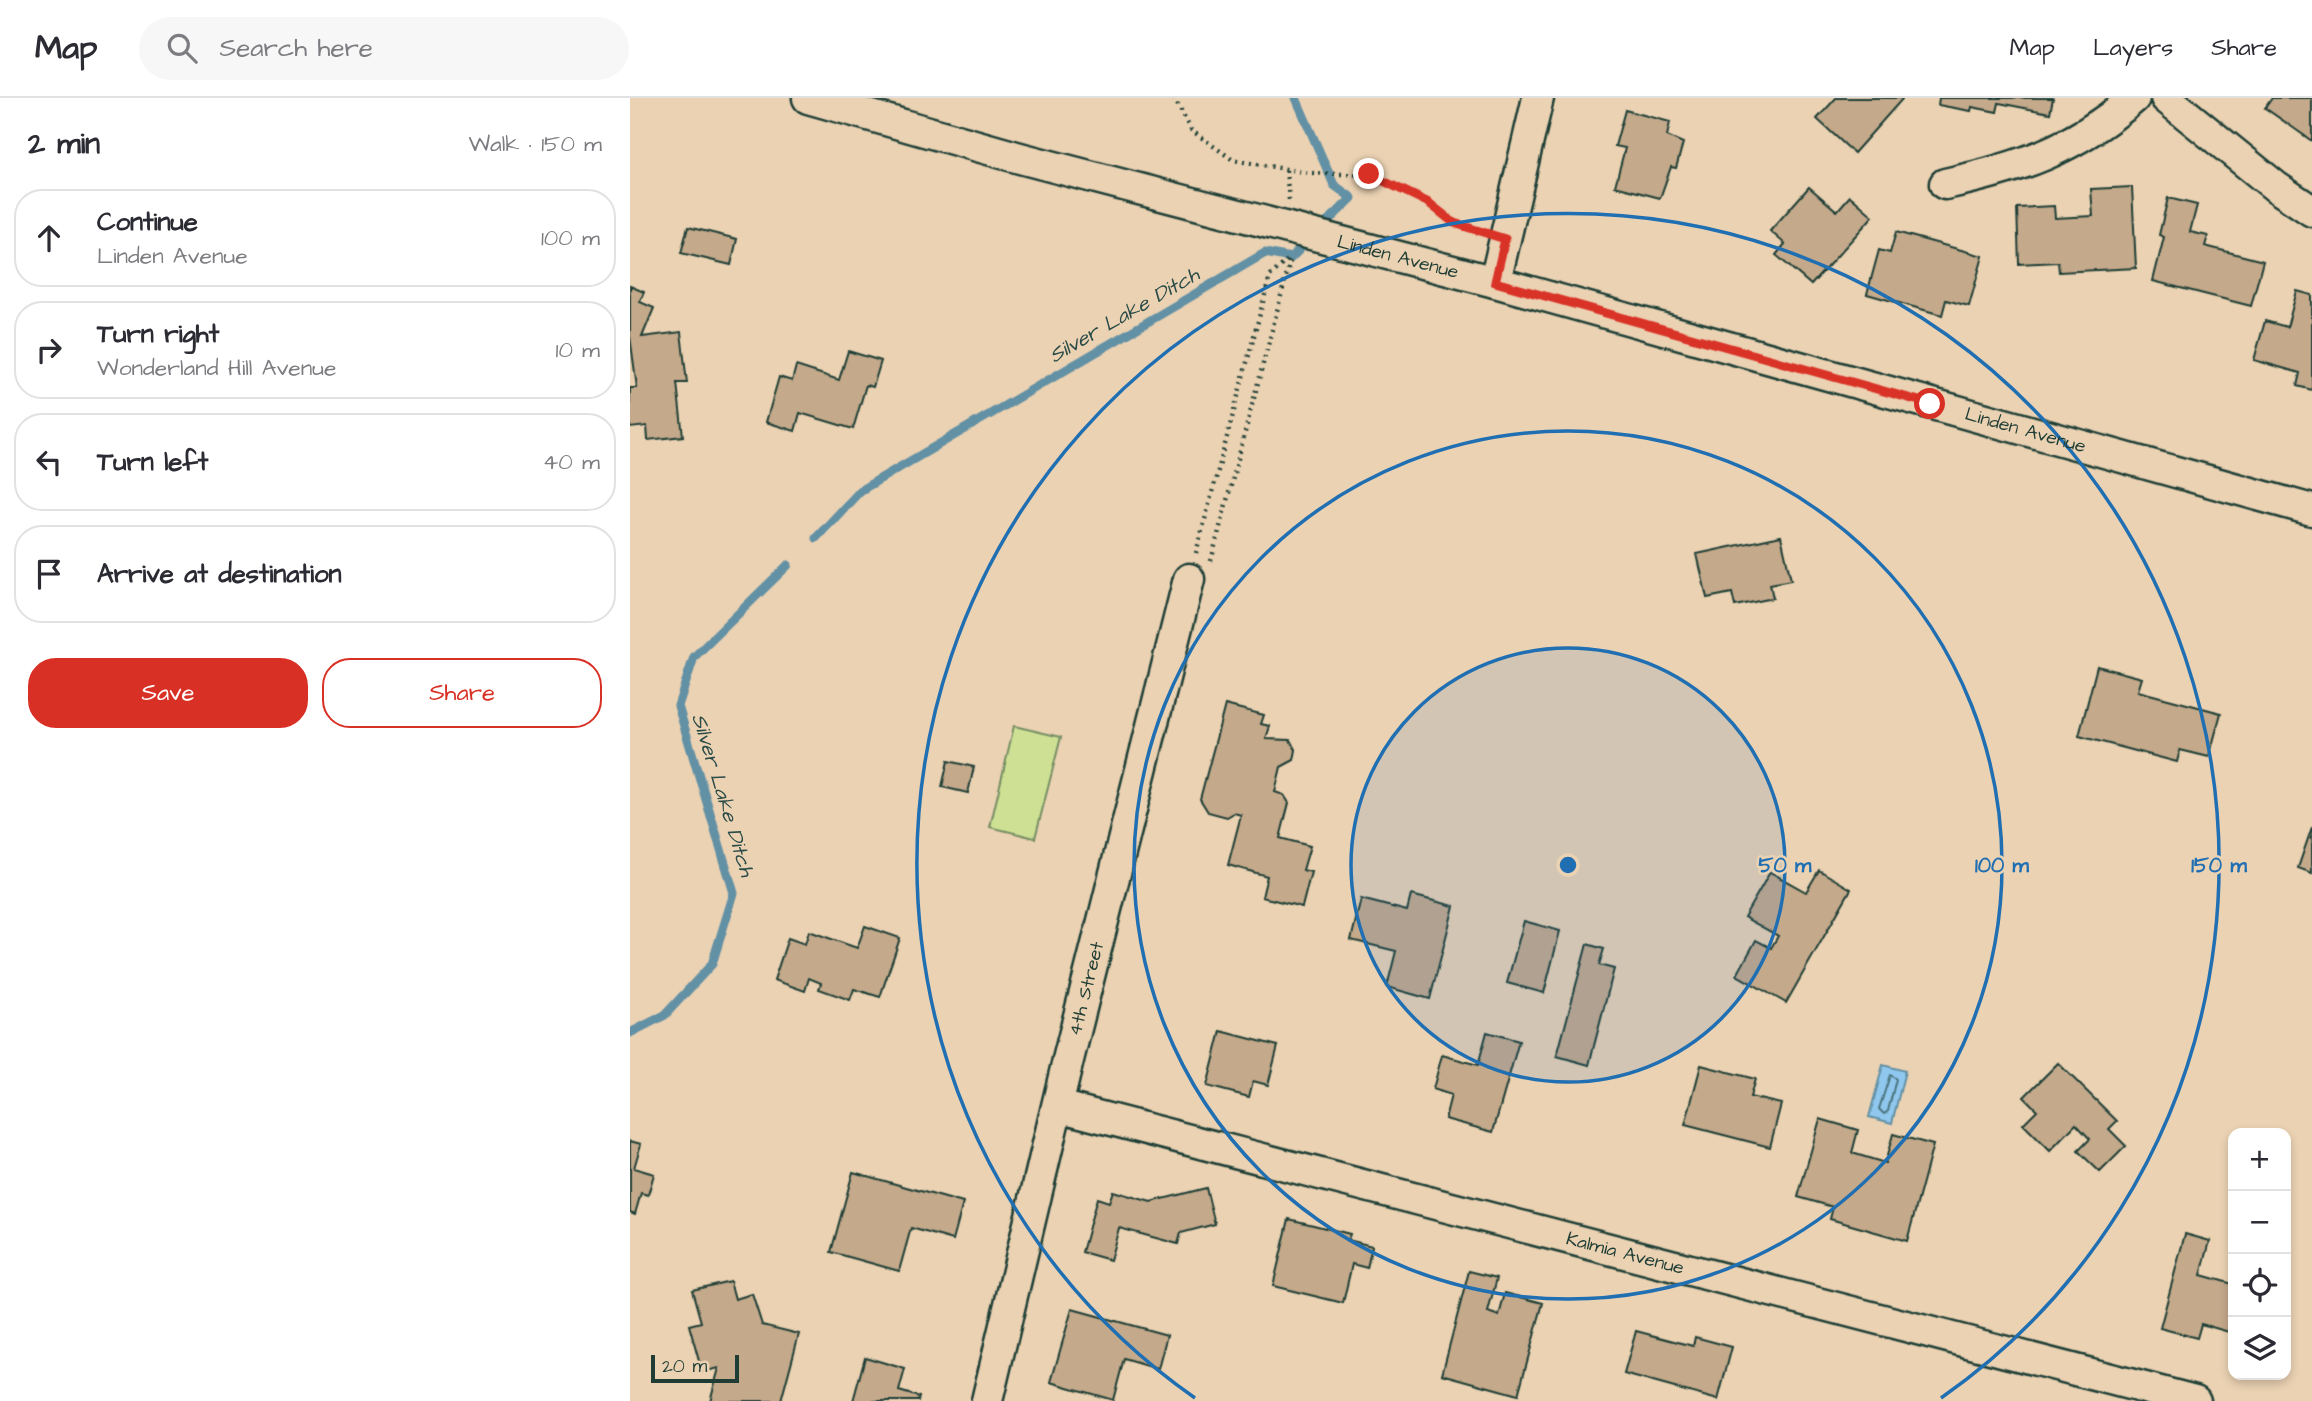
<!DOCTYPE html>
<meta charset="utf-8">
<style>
body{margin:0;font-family:"Architects Daughter",sans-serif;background:#f7f7f7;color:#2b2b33}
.controls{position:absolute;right:21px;bottom:21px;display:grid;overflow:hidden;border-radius:14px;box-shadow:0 4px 10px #0003}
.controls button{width:63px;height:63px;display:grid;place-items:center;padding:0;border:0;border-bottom:2px solid #e1e1e2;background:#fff;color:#2b2b33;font:35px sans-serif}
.scale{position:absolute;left:21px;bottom:18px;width:88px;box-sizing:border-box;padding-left:7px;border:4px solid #1f3d34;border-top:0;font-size:19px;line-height:24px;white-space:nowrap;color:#1f3d34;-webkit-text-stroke:5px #ebd2b3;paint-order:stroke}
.stop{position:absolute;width:21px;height:21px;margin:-16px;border:5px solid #d93025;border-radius:50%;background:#fff}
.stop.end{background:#d93025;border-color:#fff;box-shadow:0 2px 7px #0008}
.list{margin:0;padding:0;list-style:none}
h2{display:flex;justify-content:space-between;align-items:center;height:91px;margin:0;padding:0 28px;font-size:30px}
h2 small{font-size:23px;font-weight:400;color:#7c7c81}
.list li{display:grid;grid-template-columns:46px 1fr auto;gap:21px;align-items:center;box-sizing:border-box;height:98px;margin:0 14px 14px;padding:0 14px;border:2px solid #e1e1e2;border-radius:28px}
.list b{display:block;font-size:26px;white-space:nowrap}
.list p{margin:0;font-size:23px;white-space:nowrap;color:#7c7c81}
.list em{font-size:23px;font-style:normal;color:#7c7c81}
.actions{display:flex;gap:14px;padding:21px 28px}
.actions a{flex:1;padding:16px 0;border:2px solid #d93025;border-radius:28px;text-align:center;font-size:24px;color:#d93025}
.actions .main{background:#d93025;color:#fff}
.icon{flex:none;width:38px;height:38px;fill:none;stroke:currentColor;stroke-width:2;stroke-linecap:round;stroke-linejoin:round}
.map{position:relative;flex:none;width:1682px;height:1303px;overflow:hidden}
header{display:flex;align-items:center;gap:42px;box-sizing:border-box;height:98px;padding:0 35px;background:#fff;border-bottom:2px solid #e1e1e2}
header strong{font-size:33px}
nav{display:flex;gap:38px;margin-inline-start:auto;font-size:24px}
.search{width:490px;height:63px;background:#f7f7f7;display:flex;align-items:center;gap:18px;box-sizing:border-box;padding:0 24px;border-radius:38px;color:#7c7c81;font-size:26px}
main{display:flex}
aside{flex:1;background:#fff}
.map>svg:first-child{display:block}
.green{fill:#cee094;stroke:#768e64;stroke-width:2}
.water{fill:#8fc7ee;stroke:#6290a4;stroke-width:2}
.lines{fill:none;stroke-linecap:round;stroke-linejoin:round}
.shore{stroke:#4c747e;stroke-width:2}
.stream{stroke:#6290a4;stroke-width:9}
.building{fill:#c4a98b;stroke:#1f3d34;stroke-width:2}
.street-casing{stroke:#1f3d34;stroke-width:35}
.path{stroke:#1f3d34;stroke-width:4.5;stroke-dasharray:2 5;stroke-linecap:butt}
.street{stroke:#ebd2b3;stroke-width:30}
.route{stroke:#d93025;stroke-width:9}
.ring{fill:none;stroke:#1f6fb2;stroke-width:3.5}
.labels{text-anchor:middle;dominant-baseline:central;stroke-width:5;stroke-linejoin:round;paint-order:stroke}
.street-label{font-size:19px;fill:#1f3d34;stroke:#ebd2b3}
.water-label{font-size:21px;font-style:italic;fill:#2a4b47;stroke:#ebd2b3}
.centre{fill:#1f6fb2;stroke:#ebd2b3;stroke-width:3.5}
.ring-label{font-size:21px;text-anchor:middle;font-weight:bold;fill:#1f6fb2;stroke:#ebd2b3;stroke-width:5;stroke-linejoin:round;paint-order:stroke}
</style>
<header>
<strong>Map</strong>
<div class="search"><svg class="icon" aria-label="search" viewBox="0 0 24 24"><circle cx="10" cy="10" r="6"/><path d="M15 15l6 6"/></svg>Search here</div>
<nav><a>Map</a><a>Layers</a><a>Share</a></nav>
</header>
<main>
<aside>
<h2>2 min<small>Walk · 150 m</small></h2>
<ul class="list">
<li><svg class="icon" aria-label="ahead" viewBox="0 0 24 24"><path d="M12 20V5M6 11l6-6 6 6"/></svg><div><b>Continue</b><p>Linden Avenue</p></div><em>100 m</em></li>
<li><svg class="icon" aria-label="right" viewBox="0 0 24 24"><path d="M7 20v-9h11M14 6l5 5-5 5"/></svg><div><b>Turn right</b><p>Wonderland Hill Avenue</p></div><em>10 m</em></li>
<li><svg class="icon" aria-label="left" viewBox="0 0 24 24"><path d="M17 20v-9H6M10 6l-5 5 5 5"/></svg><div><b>Turn left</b></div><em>40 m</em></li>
<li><svg class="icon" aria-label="arrive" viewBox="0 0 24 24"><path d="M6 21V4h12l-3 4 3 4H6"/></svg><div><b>Arrive at destination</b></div></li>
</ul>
<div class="actions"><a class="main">Save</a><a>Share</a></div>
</aside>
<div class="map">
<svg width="1682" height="1303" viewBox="0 0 1682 1303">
<rect width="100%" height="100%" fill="#ebd2b3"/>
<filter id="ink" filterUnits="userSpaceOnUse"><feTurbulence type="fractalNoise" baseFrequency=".0143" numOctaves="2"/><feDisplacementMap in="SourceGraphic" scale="14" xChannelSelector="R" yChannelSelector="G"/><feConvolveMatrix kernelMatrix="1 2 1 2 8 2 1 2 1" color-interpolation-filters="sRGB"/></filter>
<g filter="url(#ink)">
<polygon class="green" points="384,628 431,639 405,740 360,729"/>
<polygon class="water" points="1253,967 1275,973 1262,1025 1239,1019"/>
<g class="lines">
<polygon class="shore" points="1260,977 1266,981 1258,1013 1254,1016 1249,1011"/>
<g class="stream">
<polyline points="666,0 704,87 722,100 689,132"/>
<polyline points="186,440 231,392 635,155 661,160 679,142"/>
<polyline points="0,935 35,917 82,866 104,795 48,608 64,559 158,467"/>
</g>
</g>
<g class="building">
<polygon points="1206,0 1273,0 1224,55 1187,21"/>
<polygon points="1309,0 1423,0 1420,15 1369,5 1367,14 1342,9 1341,13 1308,7"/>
<polygon points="1642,0 1682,0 1682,43 1635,10"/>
<polygon points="995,12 1040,24 1037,38 1053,45 1046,70 1041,69 1030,100 985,88 995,50 985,48"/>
<polygon points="1179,89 1207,113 1220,98 1243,118 1181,187 1146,157 1155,146 1140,133"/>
<polygon points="1502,89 1506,170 1429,174 1428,164 1389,166 1387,110 1424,108 1425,120 1463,118 1461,91"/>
<polygon points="1538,100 1567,107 1560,134 1578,138 1575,148 1633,163 1621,208 1523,183 1534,139 1529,137"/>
<polygon points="58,129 107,141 101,167 51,155"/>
<polygon points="1266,134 1353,158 1339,208 1316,202 1312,217 1237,196 1249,152 1260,155"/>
<polygon points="0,188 14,194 10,204 24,210 12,239 51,234 57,285 47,285 53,338 18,342 17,328 0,330 0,290 7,290 0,238"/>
<polygon points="1667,193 1682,197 1682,292 1667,288 1670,275 1624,262 1635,223 1657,229"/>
<polygon points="218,253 251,263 243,289 236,287 223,331 170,315 165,333 136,324 149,279 162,283 166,268 209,282"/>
<polygon points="1151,438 1161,482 1140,486 1143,500 1105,508 1102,495 1077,500 1067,456"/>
<polygon points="1467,568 1512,580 1508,593 1591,615 1579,659 1550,652 1547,664 1449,638"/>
<polygon points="595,607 634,617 631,626 640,628 636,641 660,642 666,652 664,662 651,669 645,694 654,697 659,705 650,740 680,748 673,772 681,774 672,809 632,799 637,778 598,767 611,717 604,715 597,719 578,714 570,701"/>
<polygon points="318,663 344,669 338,695 312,689"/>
<polygon points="1682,729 1682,775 1668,770"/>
<polygon points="1189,772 1221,791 1156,905 1107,877 1126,842 1141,850 1148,838 1114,819 1140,774 1176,794"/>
<polygon points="781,797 824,808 800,901 757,889 766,853 721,842 731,801 777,813"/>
<polygon points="894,823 930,833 914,895 877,885"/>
<polygon points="235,828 270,840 250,899 224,891 220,902 189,891 191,885 179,880 175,893 144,882 158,840 175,846 179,833 227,850"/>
<polygon points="957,846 974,851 969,867 984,871 959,967 927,958"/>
<polygon points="591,933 648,948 638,987 623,983 619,999 577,988"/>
<polygon points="857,934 889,943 863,1034 815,1021 821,997 803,991 812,957 848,967"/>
<polygon points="1428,965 1487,1023 1479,1031 1496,1048 1470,1074 1448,1053 1460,1041 1446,1026 1420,1053 1393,1026 1407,1012 1394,999"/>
<polygon points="1071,967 1125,981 1120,999 1151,1006 1140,1049 1055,1027"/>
<polygon points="1190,1021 1228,1032 1222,1055 1255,1065 1263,1036 1303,1047 1277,1143 1200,1121 1203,1109 1168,1099"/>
<polygon points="0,1043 11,1046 4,1070 24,1076 18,1097 11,1095 5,1116 0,1114"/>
<polygon points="223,1074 333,1105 323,1142 281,1130 269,1173 201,1154"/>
<polygon points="576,1090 585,1126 551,1135 548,1146 489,1130 480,1162 452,1154 467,1100 479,1104 483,1093 521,1104"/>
<polygon points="659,1121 720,1136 718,1142 742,1148 737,1170 722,1166 713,1205 643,1188"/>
<polygon points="1555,1136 1580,1143 1571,1177 1603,1186 1603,1219 1599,1234 1571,1226 1567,1240 1530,1230"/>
<polygon points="839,1173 867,1180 858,1214 869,1218 875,1195 913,1205 888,1297 812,1276"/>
<polygon points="100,1183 105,1201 122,1196 132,1227 169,1236 151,1303 80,1303 89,1270 72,1274 59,1227 71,1224 62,1192"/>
<polygon points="442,1211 537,1237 528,1271 494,1261 483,1302 421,1284"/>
<polygon points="1006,1233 1063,1248 1065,1239 1102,1249 1088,1302 994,1276"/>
<polygon points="235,1259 275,1271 269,1293 289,1299 288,1303 223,1303"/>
</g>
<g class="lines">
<g class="street-casing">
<g id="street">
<path id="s1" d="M 178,0 L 390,60 L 865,184 L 1682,412"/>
<polyline points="1536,0 1646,89 1682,113"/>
<path d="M 1315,86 C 1390,70 1445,51 1504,0"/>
<polyline points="865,184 908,0"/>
<path id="s2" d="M 428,1008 L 1565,1303"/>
<path id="s3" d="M 357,1303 L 438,962 L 559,481"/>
</g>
</g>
<g class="path">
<polyline points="544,0 561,32 603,62 679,75 739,77 799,105 824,125 848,132"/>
<polyline points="656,72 659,102"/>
<polyline points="566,455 640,178 660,160"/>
<polyline points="581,463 661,160"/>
</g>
<use href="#street" class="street"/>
</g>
</g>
<g class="lines" filter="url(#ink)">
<polyline class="route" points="739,76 799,105 824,125 875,141 865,184 1300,306"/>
</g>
<circle cx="938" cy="767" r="217" fill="#1f6fb2" fill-opacity=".12"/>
<g class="ring">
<circle cx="938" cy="767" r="217"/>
<circle cx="938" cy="767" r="434"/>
<path d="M565 1300A651 651 0 1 1 1311 1300"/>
</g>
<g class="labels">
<g class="street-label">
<text stroke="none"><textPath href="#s1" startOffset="611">Linden Avenue</textPath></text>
<text stroke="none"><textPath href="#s1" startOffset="1262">Linden Avenue</textPath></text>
<text stroke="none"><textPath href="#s3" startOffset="424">4th Street</textPath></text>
<text stroke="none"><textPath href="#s2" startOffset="586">Kalmia Avenue</textPath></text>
</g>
<g class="water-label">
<text transform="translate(494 217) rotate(-30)">Silver Lake Ditch</text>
<text transform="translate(93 697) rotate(73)">Silver Lake Ditch</text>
</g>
</g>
<circle cx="938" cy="767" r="10" class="centre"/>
<g class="ring-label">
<text x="1155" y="774">50 m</text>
<text x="1372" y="774">100 m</text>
<text x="1589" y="774">150 m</text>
</g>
</svg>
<div class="controls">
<button>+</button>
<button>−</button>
<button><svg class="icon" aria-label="locate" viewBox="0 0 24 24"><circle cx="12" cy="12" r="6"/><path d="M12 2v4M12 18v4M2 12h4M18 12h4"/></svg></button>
<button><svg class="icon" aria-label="layers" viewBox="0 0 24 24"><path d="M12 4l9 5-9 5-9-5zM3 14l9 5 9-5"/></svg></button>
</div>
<div class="scale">20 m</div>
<div class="stop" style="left:1300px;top:306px"></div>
<div class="stop end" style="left:739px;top:76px"></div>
</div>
</main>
